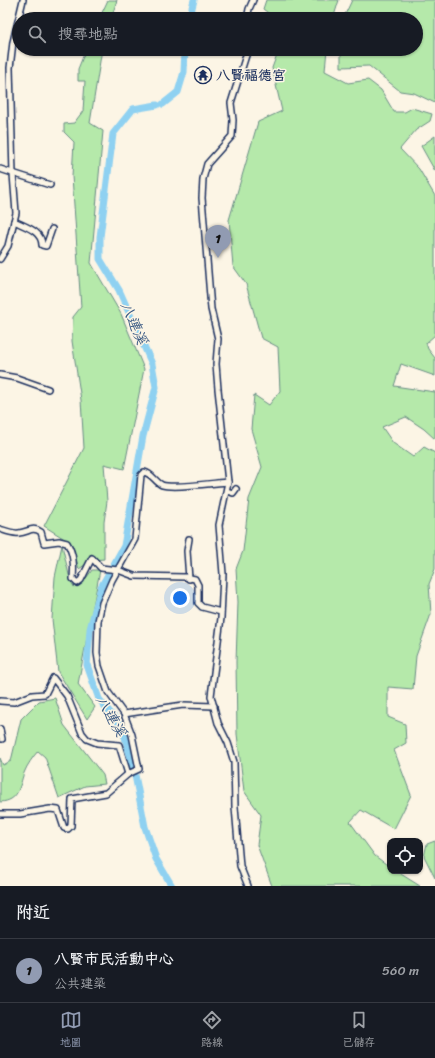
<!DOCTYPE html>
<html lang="zh-TW">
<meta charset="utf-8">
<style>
body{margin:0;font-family:Sriracha,"LXGW WenKai TC",sans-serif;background:#20242c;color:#f1f3f6}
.controls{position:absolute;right:12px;bottom:12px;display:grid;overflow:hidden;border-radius:8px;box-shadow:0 1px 3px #0004}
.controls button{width:36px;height:36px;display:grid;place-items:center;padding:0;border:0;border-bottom:1px solid #363941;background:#171b24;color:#f1f3f6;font:20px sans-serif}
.you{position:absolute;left:180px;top:598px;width:14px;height:14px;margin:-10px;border:3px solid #fff;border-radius:50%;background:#1a73e8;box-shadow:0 0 0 6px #1a73e833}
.badge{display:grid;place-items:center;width:26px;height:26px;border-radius:50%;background:#919bb2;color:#111;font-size:13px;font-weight:700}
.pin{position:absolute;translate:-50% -33px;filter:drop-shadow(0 1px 2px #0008)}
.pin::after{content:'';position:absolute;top:21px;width:14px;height:12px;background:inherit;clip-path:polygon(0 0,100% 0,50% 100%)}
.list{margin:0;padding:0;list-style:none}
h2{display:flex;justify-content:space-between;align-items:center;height:52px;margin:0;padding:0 16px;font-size:17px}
h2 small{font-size:13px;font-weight:400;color:#9ea1a6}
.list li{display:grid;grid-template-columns:26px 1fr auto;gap:12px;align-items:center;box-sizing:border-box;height:64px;padding:0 16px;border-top:1px solid #363941}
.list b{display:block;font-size:15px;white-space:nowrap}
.list p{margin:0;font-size:13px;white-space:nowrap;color:#9ea1a6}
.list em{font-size:13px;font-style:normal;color:#9ea1a6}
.icon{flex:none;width:22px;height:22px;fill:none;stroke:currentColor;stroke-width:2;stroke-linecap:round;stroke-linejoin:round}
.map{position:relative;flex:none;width:435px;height:886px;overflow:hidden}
.search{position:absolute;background:#171b24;box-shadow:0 1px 3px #0004;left:12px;right:12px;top:12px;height:44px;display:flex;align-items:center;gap:10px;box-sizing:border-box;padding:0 14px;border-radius:22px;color:#9ea1a6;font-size:15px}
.sheet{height:116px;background:#171b24}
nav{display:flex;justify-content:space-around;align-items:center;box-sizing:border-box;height:56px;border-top:1px solid #363941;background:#171b24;font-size:11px;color:#9ea1a6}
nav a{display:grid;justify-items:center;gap:2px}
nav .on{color:#919bb2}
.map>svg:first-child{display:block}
.green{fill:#b5e9aa;stroke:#688c84}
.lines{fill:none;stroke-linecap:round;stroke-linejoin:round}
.river{stroke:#8fd1f1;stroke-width:7}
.minor-casing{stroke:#1b2f5e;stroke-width:8}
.minor{stroke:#fcf5e5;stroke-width:5}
.labels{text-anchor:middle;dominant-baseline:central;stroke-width:3;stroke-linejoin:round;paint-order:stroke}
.poi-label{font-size:14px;font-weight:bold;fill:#1b2f5e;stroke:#fcf5e5;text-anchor:start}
.water-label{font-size:15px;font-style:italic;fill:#385883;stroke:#fcf5e5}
</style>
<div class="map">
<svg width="435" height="886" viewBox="0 0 435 886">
<rect width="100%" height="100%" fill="#fcf5e5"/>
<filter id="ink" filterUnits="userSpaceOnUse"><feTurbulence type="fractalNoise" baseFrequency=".025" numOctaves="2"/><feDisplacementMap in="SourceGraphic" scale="8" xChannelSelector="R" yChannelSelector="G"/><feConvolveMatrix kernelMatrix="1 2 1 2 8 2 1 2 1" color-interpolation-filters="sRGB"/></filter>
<g filter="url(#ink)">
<g class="green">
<polygon points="108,0 117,0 111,19 99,19"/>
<polygon points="266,0 339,0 333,19 276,19 263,9"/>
<polygon points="352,0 435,0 435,103 414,93 400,91 369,66 341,67 341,49 416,49 416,19 343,19"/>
<polygon points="86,49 102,49 90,123 103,131 91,263 121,314 144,369 124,469 104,464 107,501 104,522 104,559 92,560 79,569 71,543 44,526 84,448 81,400 72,341 73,317 81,307 72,176 74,142 64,132 64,124 74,123 83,111 85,81 78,81 78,69"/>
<polygon points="279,49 327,49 325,71 348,83 368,80 381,90 394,112 405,112 412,108 432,114 430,121 416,130 400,149 419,169 435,196 435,335 426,343 428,349 435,358 435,376 401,364 394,386 435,392 435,439 424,429 406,417 382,427 393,443 413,457 424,447 435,453 435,569 429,584 431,614 416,656 413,689 388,687 388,717 405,724 406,743 394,750 411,795 394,829 361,810 350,822 375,856 390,867 390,871 396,871 420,886 272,886 257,845 261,815 244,791 237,734 236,662 238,602 236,569 243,551 249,499 262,467 251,429 254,395 269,405 280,391 278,347 261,338 246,284 233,266 229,220 258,122 282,111 272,68"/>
<polygon points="435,136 435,171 421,146"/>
<polygon points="62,545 69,575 74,587 87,577 92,570 100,570 78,684 95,707 87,719 58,672 52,619 55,577"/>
<path d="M 55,698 L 64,725 L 103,775 L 105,784 L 85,786 L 59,798 L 45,757 L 38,751 C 33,757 27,765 24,773 C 19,787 19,801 0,802 L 0,758 L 3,765 L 11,761 L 21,719 L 39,701 Z"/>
<polygon points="435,841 435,878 424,856 427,844"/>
</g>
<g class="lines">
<g class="river">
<polyline points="189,19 194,0"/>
<polyline points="163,104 178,92 184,72 185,49"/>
<polyline points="113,566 124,546 143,436 156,387 152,364 119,290 100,259 100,237 113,134 133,109 157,105"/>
<polyline points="109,573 101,587 90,629 87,665 99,699 117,721 125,737 133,768"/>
<polyline points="135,775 145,827 156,859 172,886"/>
</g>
<g class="minor-casing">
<g id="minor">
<polyline points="247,19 249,9 253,0"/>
<polyline points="0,169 50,185"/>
<path d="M 14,221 C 26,227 42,231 42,245 L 46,246 L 52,229"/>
<polyline points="0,259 8,246 16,213 13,174 10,68 13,42 23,0"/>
<polyline points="0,375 17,378 48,389"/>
<polyline points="227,491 233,493 236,489"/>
<path d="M 0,529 C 6,531 13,534 19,533 C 29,532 32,526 41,532 L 44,543 L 59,541 L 67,543 C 74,554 74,566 73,579 L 77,583 L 81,580 L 92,558 L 101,568 L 118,570 L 134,576 L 185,577 L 195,579 L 198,585 L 198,603 L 202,607 L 221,612"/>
<polyline points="189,539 187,551 189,579"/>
<polyline points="0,701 14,702 32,695 45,694 53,678 67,696 82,733 87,739 97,743 119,745 128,774"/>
<polyline points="124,714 183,705 214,706"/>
<polyline points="0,729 2,739"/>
<path d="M 0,814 L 20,814 L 50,809 L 58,810 L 64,828 L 68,829 L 71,826 L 72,799 L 106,793 L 128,774 L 139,769 L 132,735 L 124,714 L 108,692 L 99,666 L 97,653 L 98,621 L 102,603 L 112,580 L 135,539 L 141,475 L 144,472 C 153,474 155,482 162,485 C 173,489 214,483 228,482"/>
<polyline points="248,886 240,866 235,807 234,762 228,743 218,723 211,696 221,618 223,574 219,525 228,482 218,389 216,364 218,339 211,309 202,198 203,179 207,164 232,136 233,120 231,103 248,49"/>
</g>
</g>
<use href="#minor" class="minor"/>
</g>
</g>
<defs>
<g id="temple-ring" transform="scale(0.9)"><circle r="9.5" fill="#fcf5e5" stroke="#1b2f5e" stroke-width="1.5"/><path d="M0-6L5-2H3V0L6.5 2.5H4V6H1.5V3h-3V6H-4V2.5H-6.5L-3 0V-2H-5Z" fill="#1b2f5e"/></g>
</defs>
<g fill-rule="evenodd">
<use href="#temple-ring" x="203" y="75"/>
</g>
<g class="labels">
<g class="poi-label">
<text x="216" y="75">八賢福德宮</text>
</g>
<g class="water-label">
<text transform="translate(134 323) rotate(66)">八連溪</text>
<text transform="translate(111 716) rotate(59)">八連溪</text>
</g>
</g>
</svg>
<div class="controls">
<button><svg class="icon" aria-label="locate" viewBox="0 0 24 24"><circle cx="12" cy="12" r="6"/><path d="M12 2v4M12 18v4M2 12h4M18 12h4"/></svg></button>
</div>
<div class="you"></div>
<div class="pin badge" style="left:218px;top:258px">1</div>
<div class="search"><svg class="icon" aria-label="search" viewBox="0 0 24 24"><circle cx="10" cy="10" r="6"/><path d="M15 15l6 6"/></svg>搜尋地點</div>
</div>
<section class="sheet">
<h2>附近<small></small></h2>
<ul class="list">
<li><span class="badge">1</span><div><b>八賢市民活動中心</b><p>公共建築</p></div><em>560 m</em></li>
</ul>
</section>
<nav>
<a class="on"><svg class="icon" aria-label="map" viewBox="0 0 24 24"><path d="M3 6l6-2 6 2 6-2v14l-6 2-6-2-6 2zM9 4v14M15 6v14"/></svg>地圖</a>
<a><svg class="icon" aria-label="directions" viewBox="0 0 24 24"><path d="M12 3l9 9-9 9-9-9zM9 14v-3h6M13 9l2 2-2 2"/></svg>路線</a>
<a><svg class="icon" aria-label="saved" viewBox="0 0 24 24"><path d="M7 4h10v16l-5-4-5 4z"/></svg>已儲存</a>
</nav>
